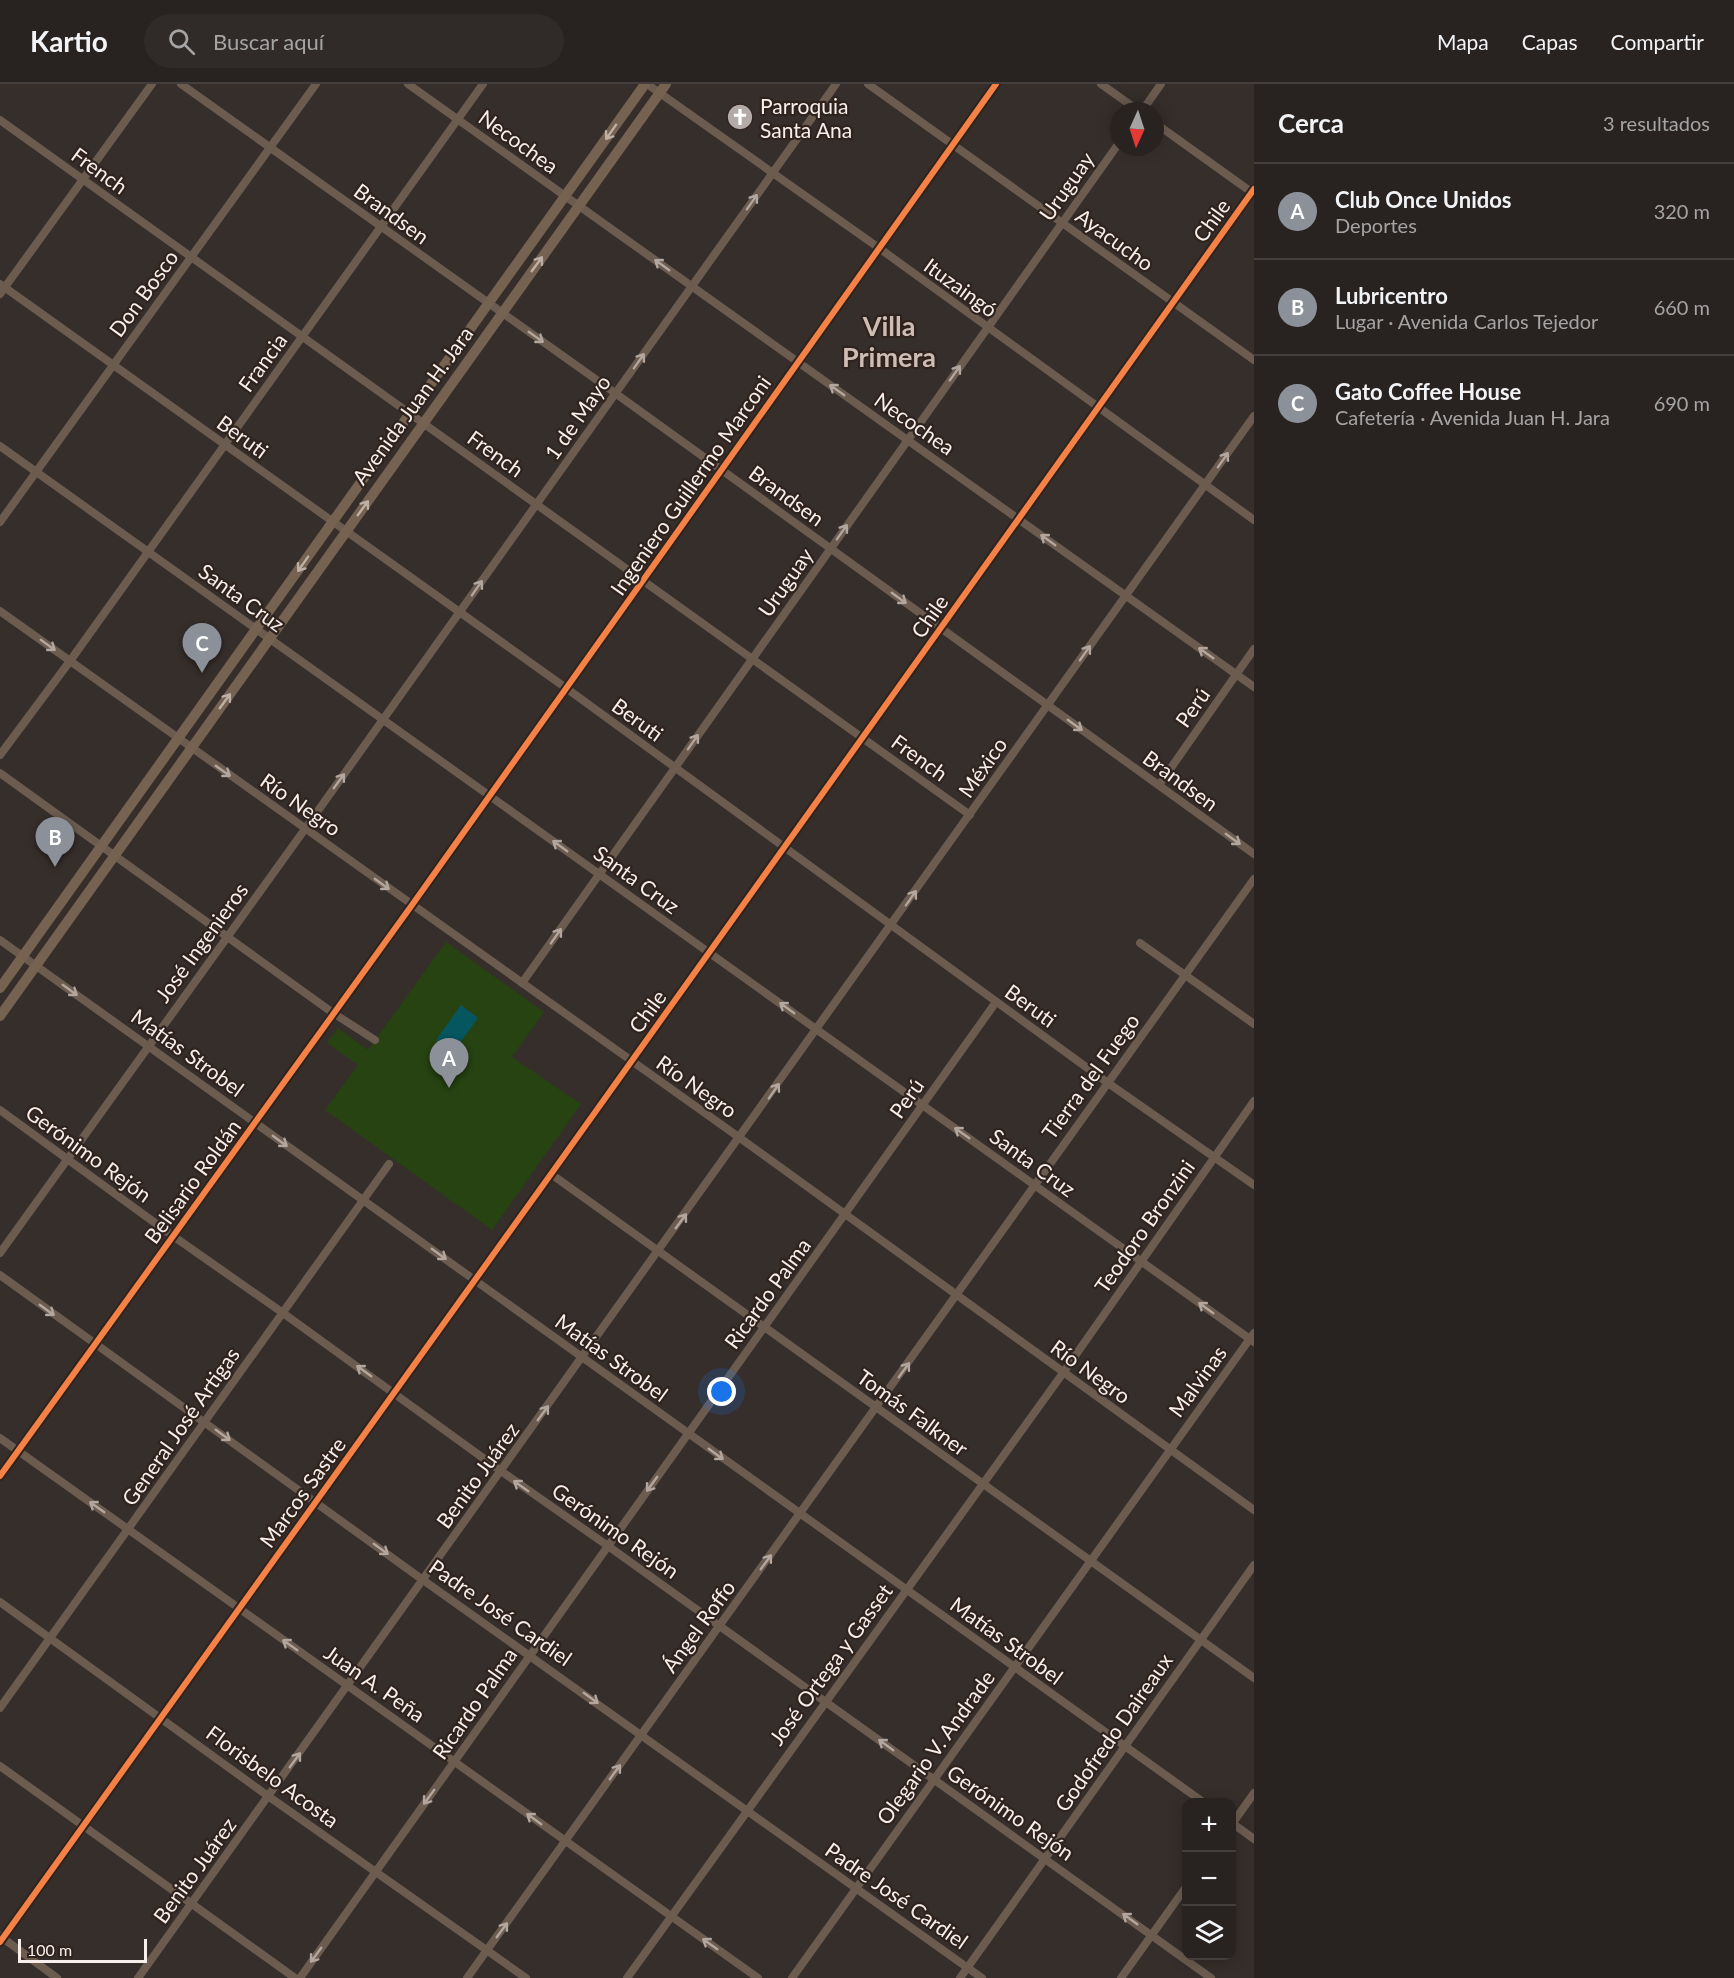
<!DOCTYPE html>
<html lang="es">
<meta charset="utf-8">
<style>
body{margin:0;font-family:Lato,sans-serif;background:#302a29;color:#f1f3f6}
.controls{position:absolute;right:18px;bottom:18px;display:grid;overflow:hidden;border-radius:12px;box-shadow:0 3px 15px #0003}
.controls button{width:54px;height:54px;display:grid;place-items:center;padding:0;border:0;border-bottom:2px solid #443f3e;background:#282220;color:#f1f3f6;font:30px sans-serif}
.compass{position:absolute;left:1110px;top:18px;width:54px;height:54px;border-radius:50%;background:#282220;box-shadow:0 3px 15px #0003;rotate:183deg}
.scale{position:absolute;left:18px;bottom:15px;width:129px;box-sizing:border-box;padding-left:6px;border:3px solid #f8efeb;border-top:0;font-size:16px;line-height:21px;white-space:nowrap;color:#f8efeb;-webkit-text-stroke:4px #30231d;paint-order:stroke}
.you{position:absolute;left:722px;top:1308px;width:21px;height:21px;margin:-15px;border:4px solid #fff;border-radius:50%;background:#1a73e8;box-shadow:0 0 0 9px #1a73e833}
.badge{display:grid;place-items:center;width:39px;height:39px;border-radius:50%;background:#8c9099;color:#fff;font-size:20px;font-weight:700}
.pin{position:absolute;translate:-50% -50px;filter:drop-shadow(0 2px 3px #0008)}
.pin::after{content:'';position:absolute;top:32px;width:21px;height:18px;background:inherit;clip-path:polygon(0 0,100% 0,50% 100%)}
.list{margin:0;padding:0;list-style:none}
h2{display:flex;justify-content:space-between;align-items:center;height:78px;margin:0;padding:0 24px;font-size:26px}
h2 small{font-size:20px;font-weight:400;color:#a5a4a5}
.list li{display:grid;grid-template-columns:39px 1fr auto;gap:18px;align-items:center;box-sizing:border-box;height:96px;padding:0 24px;border-top:2px solid #443f3e}
.list b{display:block;font-size:22px;white-space:nowrap}
.list p{margin:0;font-size:20px;white-space:nowrap;color:#a5a4a5}
.list em{font-size:20px;font-style:normal;color:#a5a4a5}
.icon{flex:none;width:33px;height:33px;fill:none;stroke:currentColor;stroke-width:2;stroke-linecap:round;stroke-linejoin:round}
.map{position:relative;flex:none;width:1254px;height:1894px;overflow:hidden}
header{display:flex;align-items:center;gap:36px;box-sizing:border-box;height:84px;padding:0 30px;background:#282220;border-bottom:2px solid #443f3e}
header strong{font-size:28px}
nav{display:flex;gap:33px;margin-inline-start:auto;font-size:21px}
.search{width:420px;height:54px;background:#302a29;display:flex;align-items:center;gap:15px;box-sizing:border-box;padding:0 21px;border-radius:33px;color:#a5a4a5;font-size:22px}
main{display:flex}
aside{flex:1;background:#282220}
.map>svg:first-child{display:block}
.green{fill:#274312}
.water{fill:#05565f}
.lines{fill:none;stroke-linecap:round;stroke-linejoin:round}
.minor{stroke:#6c5c50;stroke-width:8}
.major{stroke:#756251;stroke-width:10}
.cycleway-casing{stroke:#30231d;stroke-width:10}
.cycleway{stroke:#f48246;stroke-width:6}
.oneway{stroke:#bdb0a6}
.oneway2{stroke:#b2a69e}
.labels{text-anchor:middle;dominant-baseline:central;stroke-width:4.5;stroke-linejoin:round;paint-order:stroke}
.poi-label{font-size:21px;fill:#f8efeb;stroke:#30231d;text-anchor:start}
.street-label{font-size:21px;fill:#f8efeb;stroke:#30231d}
.district-label{font-size:27px;font-weight:bold;fill:#cebdb4;stroke:#30231d}
</style>
<header>
<strong>Kartio</strong>
<div class="search"><svg class="icon" aria-label="search" viewBox="0 0 24 24"><circle cx="10" cy="10" r="6"/><path d="M15 15l6 6"/></svg>Buscar aquí</div>
<nav><a>Mapa</a><a>Capas</a><a>Compartir</a></nav>
</header>
<main>
<div class="map">
<svg width="1254" height="1894" viewBox="0 0 1254 1894">
<rect width="100%" height="100%" fill="#362e2b"/>
<polygon class="green" points="446,858 544,928 512,973 581,1020 492,1146 325,1026 358,981 327,959 338,944 368,966"/>
<polygon class="water" points="461,921 478,934 453,968 436,956"/>
<g class="lines">
<g class="minor">
<polyline points="181,0 615,309 1254,770"/>
<polyline points="408,0 1254,603"/>
<polyline points="647,0 879,164 1254,436"/>
<polyline points="868,0 1254,276"/>
<polyline points="1101,0 1139,27"/>
<polyline points="1142,27 1161,0"/>
<polyline points="0,36 970,731"/>
<polyline points="1155,39 1254,110"/>
<polyline points="0,200 566,604 1108,999 1254,1101"/>
<polyline points="0,210 152,0"/>
<polyline points="0,362 1254,1258"/>
<polyline points="0,438 316,0"/>
<polyline points="0,527 740,1054 1254,1426"/>
<polyline points="0,671 70,577 483,0"/>
<polyline points="0,689 333,929 375,956"/>
<polyline points="1159,701 1254,565"/>
<polyline points="0,856 1203,1718"/>
<polyline points="1140,859 1254,940"/>
<polyline points="522,899 1119,59"/>
<polyline points="0,1026 173,1152 283,1229 501,1387 608,1462 1211,1894"/>
<polyline points="551,1090 1254,1594"/>
<polyline points="0,1169 305,745 836,0"/>
<polyline points="0,1191 423,1496 982,1894"/>
<polyline points="0,1354 758,1894"/>
<polyline points="0,1392 412,821 996,0"/>
<polyline points="0,1518 268,1712 526,1894"/>
<polyline points="0,1624 389,1080"/>
<polyline points="0,1682 295,1894"/>
<polyline points="1232,1739 1254,1755"/>
<polyline points="1232,1740 1254,1709"/>
<polyline points="0,1852 57,1894"/>
<polyline points="0,1858 551,1090 1254,105"/>
<polyline points="138,1894 1254,332"/>
<polyline points="300,1894 996,918"/>
<polyline points="467,1894 1254,795"/>
<polyline points="627,1894 1063,1289 1254,1017"/>
<polyline points="792,1894 1254,1249"/>
<polyline points="960,1894 1254,1481"/>
<polyline points="1121,1894 1186,1803"/>
</g>
<g class="major">
<polyline points="0,904 645,0"/>
<polyline points="0,932 666,0"/>
</g>
<g class="cycleway-casing">
<g id="cycleway">
<polyline points="0,1392 412,821 996,0"/>
<polyline points="0,1858 551,1090 1254,105"/>
</g>
</g>
<use href="#cycleway" class="cycleway"/>
</g>
<defs><path id="oneway-shaft" d="M-6 0H5M1.5-3L5.5 0L1.5 3" fill="none" stroke-width="1.6" stroke-linecap="round" stroke-linejoin="round" transform="scale(1.5)"/></defs>
<g class="oneway">
<use href="#oneway-shaft" transform="translate(611 48) rotate(125)"/>
<use href="#oneway-shaft" transform="translate(537 180) rotate(-54)"/>
<use href="#oneway-shaft" transform="translate(363 424) rotate(-54)"/>
<use href="#oneway-shaft" transform="translate(303 480) rotate(125)"/>
<use href="#oneway-shaft" transform="translate(225 617) rotate(-54)"/>
</g>
<g class="oneway2">
<use href="#oneway-shaft" transform="translate(752 118) rotate(-55)"/>
<use href="#oneway-shaft" transform="translate(662 181) rotate(-144)"/>
<use href="#oneway-shaft" transform="translate(536 253) rotate(35)"/>
<use href="#oneway-shaft" transform="translate(639 277) rotate(-55)"/>
<use href="#oneway-shaft" transform="translate(955 289) rotate(-55)"/>
<use href="#oneway-shaft" transform="translate(837 306) rotate(-145)"/>
<use href="#oneway-shaft" transform="translate(1223 376) rotate(-55)"/>
<use href="#oneway-shaft" transform="translate(842 448) rotate(-55)"/>
<use href="#oneway-shaft" transform="translate(1048 456) rotate(-144)"/>
<use href="#oneway-shaft" transform="translate(477 504) rotate(-55)"/>
<use href="#oneway-shaft" transform="translate(899 514) rotate(36)"/>
<use href="#oneway-shaft" transform="translate(48 561) rotate(36)"/>
<use href="#oneway-shaft" transform="translate(1085 569) rotate(-55)"/>
<use href="#oneway-shaft" transform="translate(1206 569) rotate(-145)"/>
<use href="#oneway-shaft" transform="translate(1075 641) rotate(36)"/>
<use href="#oneway-shaft" transform="translate(693 658) rotate(-55)"/>
<use href="#oneway-shaft" transform="translate(223 687) rotate(35)"/>
<use href="#oneway-shaft" transform="translate(339 697) rotate(-54)"/>
<use href="#oneway-shaft" transform="translate(1233 755) rotate(36)"/>
<use href="#oneway-shaft" transform="translate(560 762) rotate(-144)"/>
<use href="#oneway-shaft" transform="translate(382 800) rotate(36)"/>
<use href="#oneway-shaft" transform="translate(911 814) rotate(-55)"/>
<use href="#oneway-shaft" transform="translate(556 852) rotate(-55)"/>
<use href="#oneway-shaft" transform="translate(70 906) rotate(36)"/>
<use href="#oneway-shaft" transform="translate(787 924) rotate(-144)"/>
<use href="#oneway-shaft" transform="translate(774 1007) rotate(-55)"/>
<use href="#oneway-shaft" transform="translate(962 1049) rotate(-145)"/>
<use href="#oneway-shaft" transform="translate(280 1057) rotate(36)"/>
<use href="#oneway-shaft" transform="translate(681 1137) rotate(-54)"/>
<use href="#oneway-shaft" transform="translate(439 1170) rotate(36)"/>
<use href="#oneway-shaft" transform="translate(1206 1224) rotate(-144)"/>
<use href="#oneway-shaft" transform="translate(47 1226) rotate(36)"/>
<use href="#oneway-shaft" transform="translate(904 1286) rotate(-54)"/>
<use href="#oneway-shaft" transform="translate(364 1287) rotate(-144)"/>
<use href="#oneway-shaft" transform="translate(543 1329) rotate(-54)"/>
<use href="#oneway-shaft" transform="translate(223 1351) rotate(36)"/>
<use href="#oneway-shaft" transform="translate(716 1370) rotate(36)"/>
<use href="#oneway-shaft" transform="translate(652 1400) rotate(126)"/>
<use href="#oneway-shaft" transform="translate(521 1402) rotate(-145)"/>
<use href="#oneway-shaft" transform="translate(97 1423) rotate(-145)"/>
<use href="#oneway-shaft" transform="translate(381 1465) rotate(36)"/>
<use href="#oneway-shaft" transform="translate(766 1478) rotate(-54)"/>
<use href="#oneway-shaft" transform="translate(290 1561) rotate(-145)"/>
<use href="#oneway-shaft" transform="translate(591 1614) rotate(36)"/>
<use href="#oneway-shaft" transform="translate(886 1661) rotate(-144)"/>
<use href="#oneway-shaft" transform="translate(295 1676) rotate(-54)"/>
<use href="#oneway-shaft" transform="translate(615 1688) rotate(-54)"/>
<use href="#oneway-shaft" transform="translate(429 1713) rotate(126)"/>
<use href="#oneway-shaft" transform="translate(534 1735) rotate(-144)"/>
<use href="#oneway-shaft" transform="translate(1130 1835) rotate(-144)"/>
<use href="#oneway-shaft" transform="translate(502 1846) rotate(-54)"/>
<use href="#oneway-shaft" transform="translate(710 1860) rotate(-145)"/>
<use href="#oneway-shaft" transform="translate(316 1871) rotate(126)"/>
</g>
<defs>
<g id="church-disc" transform="scale(1.35)"><circle r="9.5" fill="#b4aba8" stroke="#30231d"/><path d="M-1.2-6h2.4v3.5h3.3v2.4h-3.3V6h-2.4V-.1h-3.3v-2.4h3.3Z" fill="#fff"/></g>
</defs>
<g fill-rule="evenodd">
<use href="#church-disc" x="740" y="33"/>
</g>
<g class="labels">
<g class="poi-label">
<text x="760" y="21">Parroquia<tspan x="760" dy="24">Santa Ana</tspan></text>
</g>
<g class="street-label">
<text transform="translate(519 57) rotate(36)">Necochea</text>
<text transform="translate(100 86) rotate(36)">French</text>
<text transform="translate(1066 102) rotate(-55)">Uruguay</text>
<text transform="translate(392 129) rotate(36)">Brandsen</text>
<text transform="translate(1211 136) rotate(-54)">Chile</text>
<text transform="translate(1115 155) rotate(36)">Ayacucho</text>
<text transform="translate(961 203) rotate(36)">Ituzaingó</text>
<text transform="translate(143 209) rotate(-54)">Don Bosco</text>
<text transform="translate(262 278) rotate(-54)">Francia</text>
<text transform="translate(412 321) rotate(-54)">Avenida Juan H. Jara</text>
<text transform="translate(577 333) rotate(-55)">1 de Mayo</text>
<text transform="translate(915 339) rotate(35)">Necochea</text>
<text transform="translate(243 352) rotate(36)">Beruti</text>
<text transform="translate(496 369) rotate(36)">French</text>
<text transform="translate(690 401) rotate(-55)">Ingeniero Guillermo Marconi</text>
<text transform="translate(787 411) rotate(36)">Brandsen</text>
<text transform="translate(785 498) rotate(-55)">Uruguay</text>
<text transform="translate(242 513) rotate(36)">Santa Cruz</text>
<text transform="translate(929 532) rotate(-55)">Chile</text>
<text transform="translate(1192 623) rotate(-55)">Perú</text>
<text transform="translate(638 635) rotate(36)">Beruti</text>
<text transform="translate(920 673) rotate(36)">French</text>
<text transform="translate(982 683) rotate(-55)">México</text>
<text transform="translate(1181 696) rotate(36)">Brandsen</text>
<text transform="translate(301 720) rotate(35)">Río Negro</text>
<text transform="translate(637 795) rotate(36)">Santa Cruz</text>
<text transform="translate(201 858) rotate(-54)">José Ingenieros</text>
<text transform="translate(1031 921) rotate(36)">Beruti</text>
<text transform="translate(647 927) rotate(-54)">Chile</text>
<text transform="translate(188 968) rotate(36)">Matías Strobel</text>
<text transform="translate(1090 992) rotate(-54)">Tierra del Fuego</text>
<text transform="translate(697 1002) rotate(35)">Río Negro</text>
<text transform="translate(906 1014) rotate(-55)">Perú</text>
<text transform="translate(89 1069) rotate(36)">Gerónimo Rejón</text>
<text transform="translate(1033 1078) rotate(36)">Santa Cruz</text>
<text transform="translate(192 1097) rotate(-54)">Belisario Roldán</text>
<text transform="translate(1144 1142) rotate(-55)">Teodoro Bronzini</text>
<text transform="translate(767 1209) rotate(-54)">Ricardo Palma</text>
<text transform="translate(612 1273) rotate(36)">Matías Strobel</text>
<text transform="translate(1091 1287) rotate(36)">Río Negro</text>
<text transform="translate(1197 1297) rotate(-54)">Malvinas</text>
<text transform="translate(913 1328) rotate(36)">Tomás Falkner</text>
<text transform="translate(180 1342) rotate(-55)">General José Artigas</text>
<text transform="translate(477 1391) rotate(-54)">Benito Juárez</text>
<text transform="translate(302 1408) rotate(-54)">Marcos Sastre</text>
<text transform="translate(616 1446) rotate(35)">Gerónimo Rejón</text>
<text transform="translate(501 1528) rotate(35)">Padre José Cardiel</text>
<text transform="translate(698 1542) rotate(-54)">Ángel Roffo</text>
<text transform="translate(1007 1556) rotate(36)">Matías Strobel</text>
<text transform="translate(830 1580) rotate(-54)">José Ortega y Gasset</text>
<text transform="translate(375 1599) rotate(35)">Juan A. Peña</text>
<text transform="translate(474 1619) rotate(-55)">Ricardo Palma</text>
<text transform="translate(1113 1648) rotate(-55)">Godofredo Daireaux</text>
<text transform="translate(935 1663) rotate(-54)">Olegario V. Andrade</text>
<text transform="translate(273 1692) rotate(36)">Florisbelo Acosta</text>
<text transform="translate(1011 1728) rotate(35)">Gerónimo Rejón</text>
<text transform="translate(194 1786) rotate(-54)">Benito Juárez</text>
<text transform="translate(897 1811) rotate(35)">Padre José Cardiel</text>
</g>
<g class="district-label">
<text x="889" y="241">Villa<tspan x="889" dy="31">Primera</tspan></text>
</g>
</g>
</svg>
<div class="controls">
<button>+</button>
<button>−</button>
<button><svg class="icon" aria-label="layers" viewBox="0 0 24 24"><path d="M12 4l9 5-9 5-9-5zM3 14l9 5 9-5"/></svg></button>
</div>
<svg class="compass" viewBox="-18 -18 36 36"><path d="M0-13l5 13h-10z" fill="#e53935"/><path d="M0 13l5-13h-10z" fill="#a5a4a5"/></svg>
<div class="scale">100 m</div>
<div class="you"></div>
<div class="pin badge" style="left:449px;top:1004px">A</div>
<div class="pin badge" style="left:55px;top:783px">B</div>
<div class="pin badge" style="left:202px;top:589px">C</div>
</div>
<aside>
<h2>Cerca<small>3 resultados</small></h2>
<ul class="list">
<li><span class="badge">A</span><div><b>Club Once Unidos</b><p>Deportes</p></div><em>320 m</em></li>
<li><span class="badge">B</span><div><b>Lubricentro</b><p>Lugar · Avenida Carlos Tejedor</p></div><em>660 m</em></li>
<li><span class="badge">C</span><div><b>Gato Coffee House</b><p>Cafetería · Avenida Juan H. Jara</p></div><em>690 m</em></li>
</ul>
</aside>
</main>
